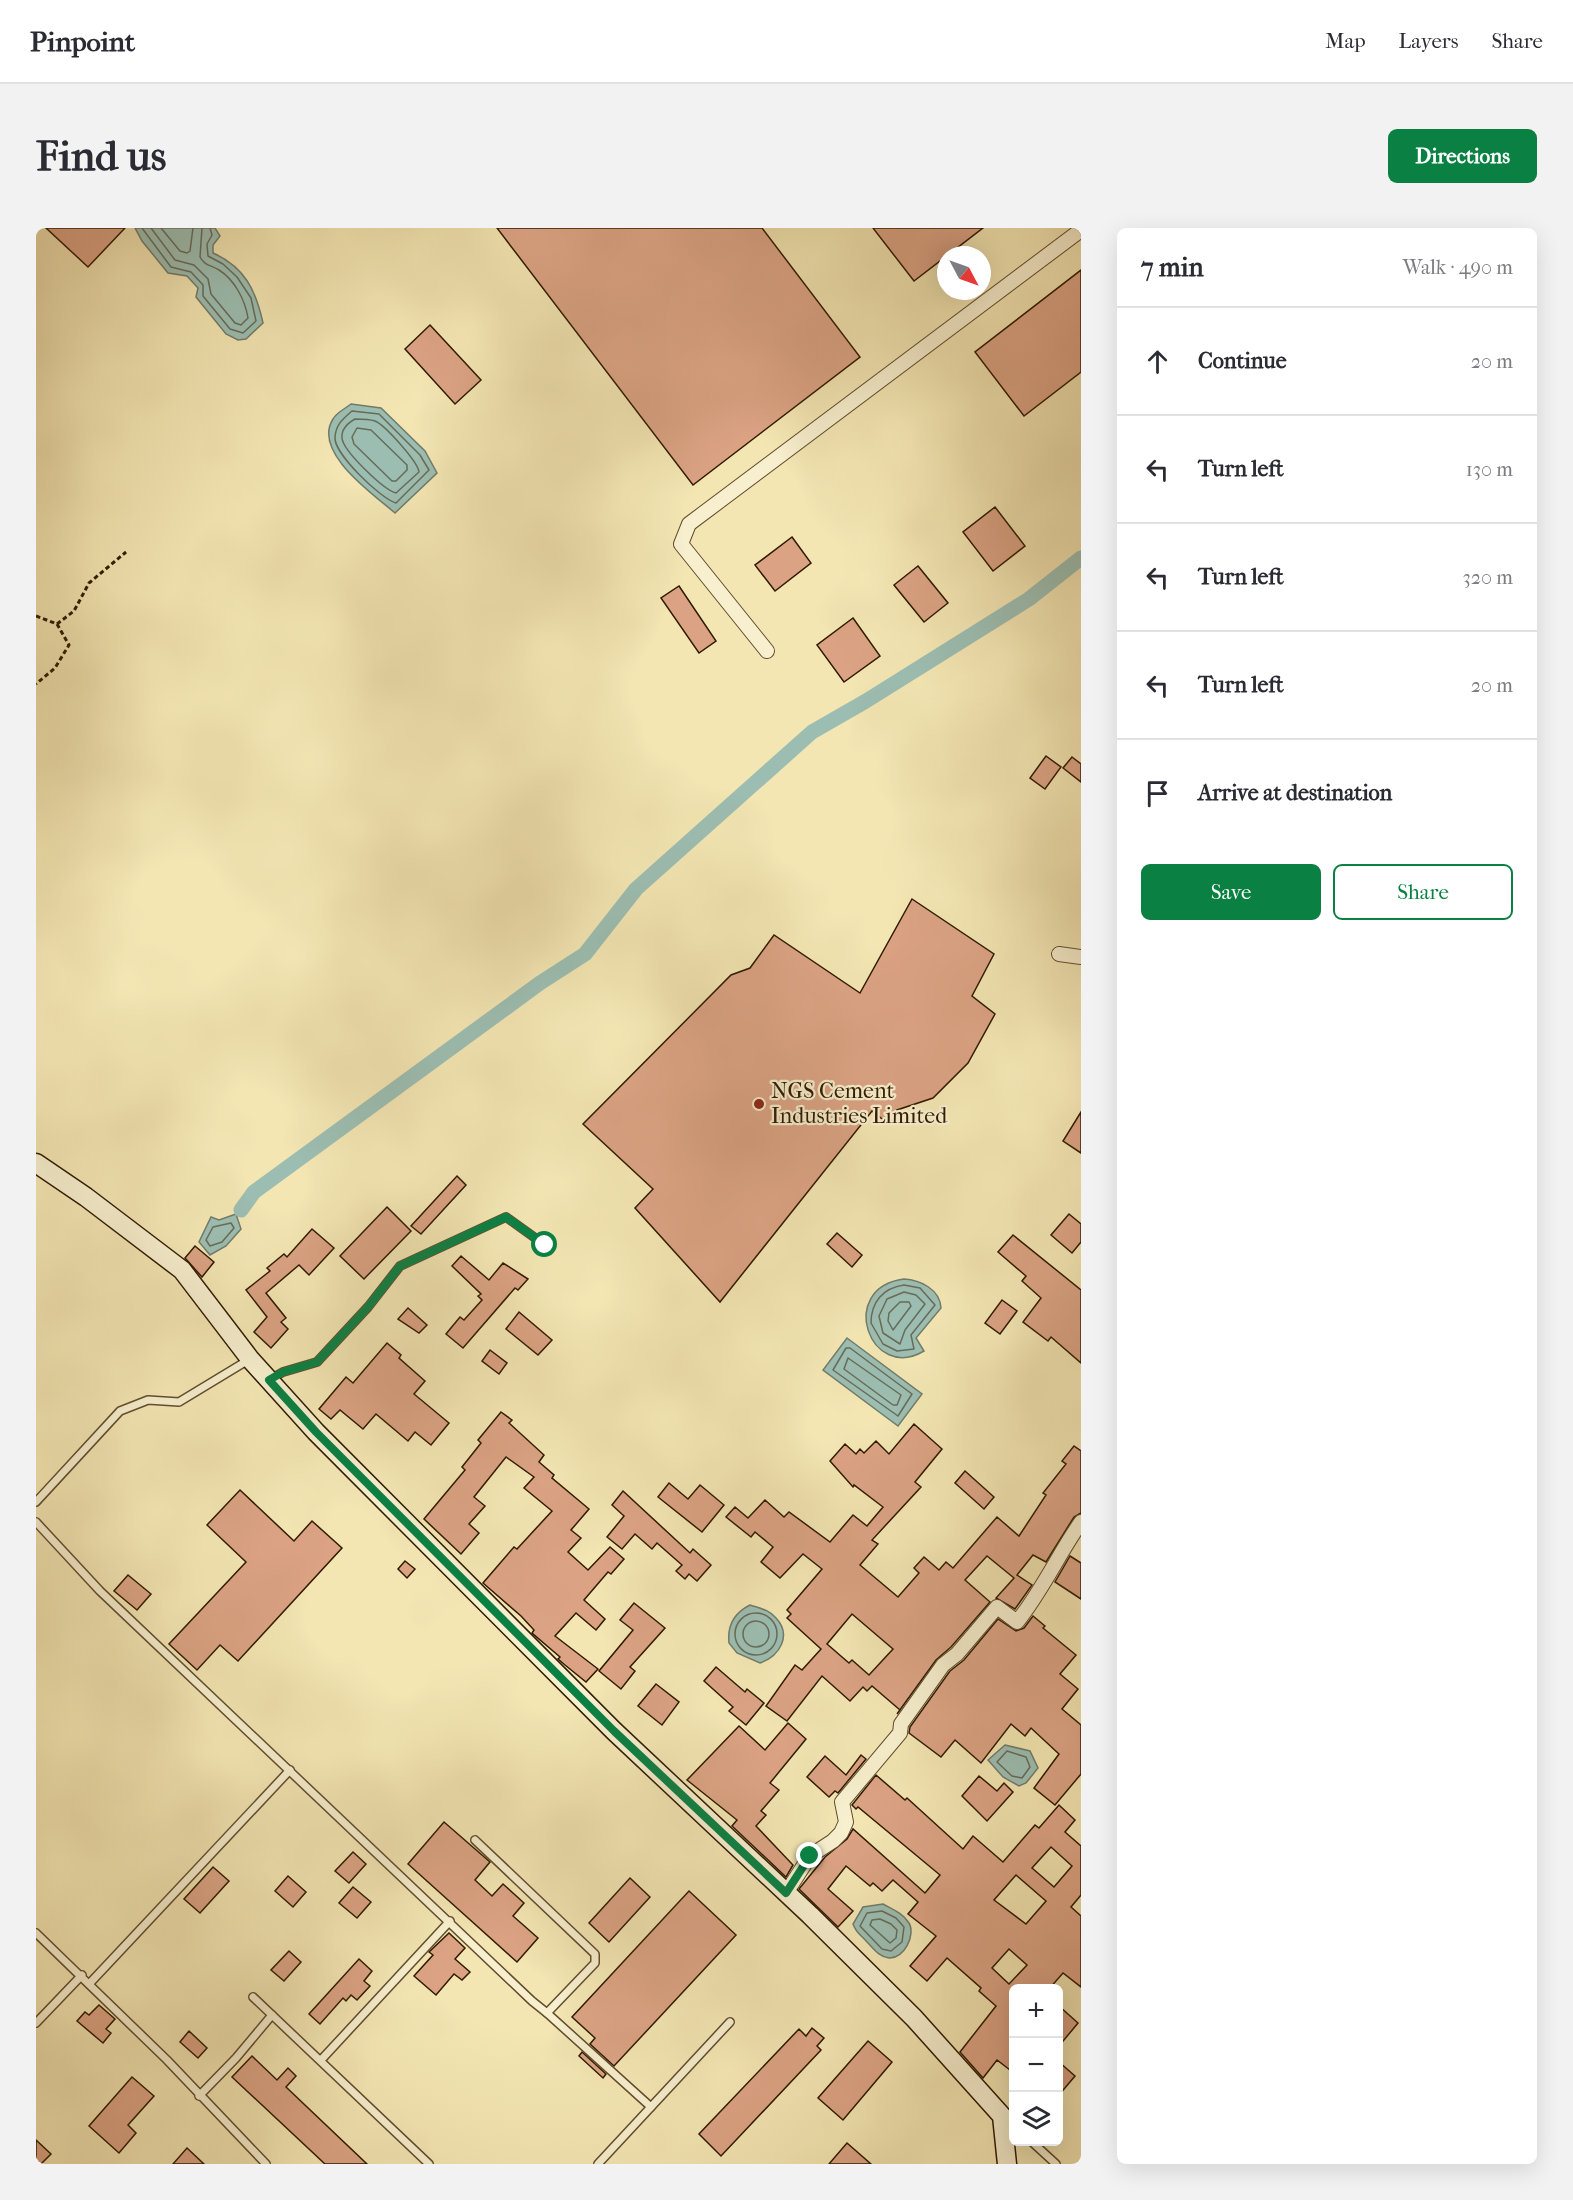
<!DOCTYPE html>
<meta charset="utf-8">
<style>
body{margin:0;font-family:"IM FELL French Canon",serif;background:#f2f2f3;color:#2b2b33}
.controls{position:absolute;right:18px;bottom:18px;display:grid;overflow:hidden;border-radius:9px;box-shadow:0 6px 24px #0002}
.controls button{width:54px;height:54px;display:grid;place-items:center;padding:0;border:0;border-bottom:2px solid #e1e1e2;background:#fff;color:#2b2b33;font:30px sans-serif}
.compass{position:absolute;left:901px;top:18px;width:54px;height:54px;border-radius:50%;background:#fff;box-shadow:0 6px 24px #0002;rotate:131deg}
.stop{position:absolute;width:18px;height:18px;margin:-14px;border:4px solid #0b8043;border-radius:50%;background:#fff}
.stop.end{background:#0b8043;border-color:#fff;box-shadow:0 2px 6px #0008}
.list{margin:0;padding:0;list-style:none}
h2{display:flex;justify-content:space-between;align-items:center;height:78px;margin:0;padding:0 24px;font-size:26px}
h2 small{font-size:20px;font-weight:400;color:#7c7c81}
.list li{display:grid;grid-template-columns:39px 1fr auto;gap:18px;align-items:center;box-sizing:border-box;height:108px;padding:0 24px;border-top:2px solid #e1e1e2}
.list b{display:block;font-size:22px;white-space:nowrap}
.list em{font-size:20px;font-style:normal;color:#7c7c81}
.actions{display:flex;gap:12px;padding:18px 24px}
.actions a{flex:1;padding:14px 0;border:2px solid #0b8043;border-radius:9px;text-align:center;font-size:21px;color:#0b8043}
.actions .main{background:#0b8043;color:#fff}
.icon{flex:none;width:33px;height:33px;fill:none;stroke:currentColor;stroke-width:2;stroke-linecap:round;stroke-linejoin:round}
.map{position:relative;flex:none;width:1045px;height:1936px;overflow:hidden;border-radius:9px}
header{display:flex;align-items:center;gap:36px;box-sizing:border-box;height:84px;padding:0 30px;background:#fff;border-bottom:2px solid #e1e1e2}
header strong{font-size:28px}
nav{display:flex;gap:33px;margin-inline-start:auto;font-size:21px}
.intro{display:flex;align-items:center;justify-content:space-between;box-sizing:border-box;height:144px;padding:0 36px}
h1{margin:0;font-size:42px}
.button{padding:15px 27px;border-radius:9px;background:#0b8043;color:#fff;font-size:21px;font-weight:700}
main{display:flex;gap:36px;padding:0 36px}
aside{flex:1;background:#fff;border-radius:9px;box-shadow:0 6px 24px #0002}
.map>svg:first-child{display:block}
.water{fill:#9cbeb2;stroke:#717c6b;stroke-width:1.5}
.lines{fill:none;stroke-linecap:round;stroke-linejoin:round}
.shore{stroke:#666c59;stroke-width:1.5}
.canal{stroke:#9cbeb2;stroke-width:15}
.building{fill:#dba384;stroke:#301a00;stroke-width:1.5;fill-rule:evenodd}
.lane-casing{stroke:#614d2d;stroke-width:10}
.street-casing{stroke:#614d2d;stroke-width:16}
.secondary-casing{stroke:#301a00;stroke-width:21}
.path{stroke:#301a00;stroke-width:3;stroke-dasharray:4.5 3;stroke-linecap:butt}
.lane{stroke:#f7efce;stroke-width:7}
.street{stroke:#f7efce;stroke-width:14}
.secondary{stroke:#f7efce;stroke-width:18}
.route{stroke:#0b8043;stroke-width:8}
.poi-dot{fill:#8f2418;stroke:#f7efce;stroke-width:2}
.labels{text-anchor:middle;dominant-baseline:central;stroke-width:4.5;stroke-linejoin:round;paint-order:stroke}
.poi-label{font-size:22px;fill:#301a00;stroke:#f7efce;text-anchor:start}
</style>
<header>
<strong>Pinpoint</strong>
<nav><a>Map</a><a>Layers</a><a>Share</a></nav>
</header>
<div class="intro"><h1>Find us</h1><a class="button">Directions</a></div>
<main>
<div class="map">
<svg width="1045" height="1936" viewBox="0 0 1045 1936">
<rect width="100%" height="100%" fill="#f3e6b3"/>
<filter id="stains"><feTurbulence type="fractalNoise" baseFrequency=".00333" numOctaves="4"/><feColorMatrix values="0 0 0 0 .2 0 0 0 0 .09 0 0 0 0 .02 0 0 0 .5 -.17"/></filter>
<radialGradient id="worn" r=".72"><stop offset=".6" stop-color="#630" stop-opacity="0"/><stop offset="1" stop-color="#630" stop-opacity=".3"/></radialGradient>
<g class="water">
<path d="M 99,0 L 179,0 L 184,8 L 177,17 L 177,25 C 209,39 220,63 227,95 L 210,111 L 202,112 L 190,106 L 160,69 L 162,60 L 151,48 L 132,45 L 106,13 Z"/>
<path d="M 315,176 L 345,180 L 389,223 L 401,245 L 359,285 C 337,266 276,224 297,191 C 300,185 310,180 315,176 Z"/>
<polygon points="200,986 205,1001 190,1018 174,1027 163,1014 175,989 183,992"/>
<path d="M 868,1051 C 884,1052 904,1061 905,1080 L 880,1110 L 888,1123 C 834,1155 800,1060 868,1051 Z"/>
<polygon points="811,1110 886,1166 862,1198 787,1142"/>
<path d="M 714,1377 C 723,1380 734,1382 740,1390 C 756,1407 744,1428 724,1435 L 701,1425 L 693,1415 C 691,1397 698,1385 714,1377 Z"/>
<polygon points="969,1517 994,1523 1002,1540 990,1555 983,1558 967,1549 952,1532"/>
<path d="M 847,1676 C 856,1681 867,1685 873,1695 C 880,1707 868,1731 853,1730 C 843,1729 837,1720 831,1714 C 825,1707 820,1705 817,1696 L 827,1679 Z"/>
</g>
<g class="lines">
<g class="shore">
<polyline points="106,0 135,39 155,44 167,57 167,68 194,101 207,105 220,93 215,70 201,49 187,36 172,28 171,16 176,7 174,0"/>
<path d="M 115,0 L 139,32 L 158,37 L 172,51 L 175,66 L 199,95 L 205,97 L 212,90 C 209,72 199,52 183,42 C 175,37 169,38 164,29 L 166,0"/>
<polyline points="125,0 144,23 151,25 154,23 157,0"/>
<path d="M 316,183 L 343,186 L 384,227 L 393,242 L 360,275 C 345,271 297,225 299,209 C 300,196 307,191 316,183 Z"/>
<path d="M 319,191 C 324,191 333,191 339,193 C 349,197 382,234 383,244 L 360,265 C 348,262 307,223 306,210 C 305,201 312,195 319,191 Z"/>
<polygon points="321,200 335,202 371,237 371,242 360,253 356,253 318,216 316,209"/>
<polygon points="195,995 198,1000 186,1014 174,1018 170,1012 177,999"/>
<path d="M 868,1057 L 884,1060 L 899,1077 L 875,1107 L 878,1121 L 861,1123 L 847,1116 L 835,1095 C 835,1074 847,1060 868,1057 Z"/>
<polygon points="868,1064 880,1067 889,1076 869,1102 864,1116 847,1105 843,1088 851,1071"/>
<polygon points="864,1074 873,1074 875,1078 857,1102 852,1093 853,1085"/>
<polygon points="810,1120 814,1120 876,1166 862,1188 797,1142"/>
<polygon points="812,1130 865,1167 861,1177 857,1177 808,1141"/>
<circle cx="720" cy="1406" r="21"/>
<circle cx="720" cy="1406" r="13"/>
<polygon points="971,1523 990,1529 994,1539 986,1550 976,1548 961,1534"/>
<polygon points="846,1683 860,1690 868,1699 866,1714 855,1723 846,1721 824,1698 831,1685"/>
<polygon points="844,1691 855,1696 861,1702 860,1710 854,1715 834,1697 836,1692"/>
</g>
<polyline class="canal" points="205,982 218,964 504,755 549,726 600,661 776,504 830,473 993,371 1045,330"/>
</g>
<g class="building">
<polygon points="10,0 89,0 52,39"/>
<polygon points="461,0 726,0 824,129 657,257"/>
<polygon points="837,0 947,0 878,53"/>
<polygon points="1045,42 1045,144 988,188 939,124"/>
<polygon points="394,97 445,152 419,176 369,121"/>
<polygon points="959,279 989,318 957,343 927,304"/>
<polygon points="756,309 775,335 739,363 719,337"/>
<polygon points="882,338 912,375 888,394 858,357"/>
<polygon points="643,358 680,413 663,425 625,370"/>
<polygon points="817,390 844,428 808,454 781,417"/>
<polygon points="1010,528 1025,539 1009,561 994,550"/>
<polygon points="1036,529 1045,536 1045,554 1027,540"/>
<polygon points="876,671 958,726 936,768 959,786 932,835 897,870 861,882 850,894 836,883 684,1074 599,980 617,961 547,896 695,747 714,740 738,707 824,765"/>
<polygon points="1045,884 1045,925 1027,913"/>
<polygon points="421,948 430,957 385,1006 375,998"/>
<polygon points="351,979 375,1003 328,1051 304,1028"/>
<polygon points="1033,986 1045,996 1045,1014 1036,1025 1015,1007"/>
<polygon points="276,1001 298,1020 273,1047 263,1037 230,1065 250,1090 245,1094 252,1101 235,1120 218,1104 231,1089 210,1062 234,1043 231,1040 248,1026 251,1029"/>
<polygon points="801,1005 826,1027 816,1039 791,1016"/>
<polygon points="977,1007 1045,1062 1045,1135 1015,1109 1012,1113 987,1094 1005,1070 986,1053 990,1048 962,1024"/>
<polygon points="159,1018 178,1034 166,1049 149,1030"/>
<polygon points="425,1028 453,1052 467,1035 492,1051 482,1062 479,1060 427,1120 410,1106 424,1089 428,1092 446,1072 442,1068 445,1066 416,1038"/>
<polygon points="966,1072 981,1083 964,1106 949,1095"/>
<polygon points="372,1080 391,1097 383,1105 362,1091"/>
<polygon points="483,1084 516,1112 502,1127 470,1101"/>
<polygon points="351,1115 365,1127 363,1130 389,1153 378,1166 413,1195 395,1217 379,1204 372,1213 340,1186 327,1201 304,1182 295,1191 283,1181 310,1149 317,1155"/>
<polygon points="454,1122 471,1135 463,1146 446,1133"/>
<polygon points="465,1184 476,1192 473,1195 508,1227 503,1234 518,1247 516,1250 553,1281 535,1302 545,1310 532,1324 552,1342 574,1319 588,1331 575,1346 572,1344 548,1372 569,1391 560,1402 540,1385 519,1408 562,1441 550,1454 529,1437 522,1431 524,1429 496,1405 498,1402 485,1388 447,1355 478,1319 481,1321 516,1283 488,1260 498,1249 470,1229 438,1269 449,1278 433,1296 443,1305 425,1326 388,1291 429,1242 426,1239 445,1215 442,1212"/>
<path d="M 878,1196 L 906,1221 L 879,1254 L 885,1259 L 836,1312 L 842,1316 L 824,1337 L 862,1369 L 883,1345 L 878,1340 L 888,1329 L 903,1342 L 910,1334 L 917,1340 L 961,1289 L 983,1308 L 1010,1267 L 1007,1265 L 1030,1236 L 1026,1233 L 1038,1218 L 1045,1223 L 1045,1285 L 1038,1289 L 1010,1334 L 997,1327 L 981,1347 L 996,1357 L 979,1381 L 960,1370 L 978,1350 L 951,1328 L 929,1352 L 954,1374 L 915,1419 L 900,1432 L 861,1486 L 864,1482 L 836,1458 L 831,1463 L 827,1459 L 814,1473 L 786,1448 L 751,1493 L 730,1478 L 759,1437 L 766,1442 L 785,1421 L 751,1390 L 755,1386 L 751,1382 L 786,1341 L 767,1326 L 744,1350 L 725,1334 L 737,1319 L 719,1304 L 715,1309 L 690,1289 L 699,1279 L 712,1290 L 729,1272 L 748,1289 L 753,1284 L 794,1314 L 817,1287 L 831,1298 L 847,1279 L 818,1257 L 817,1259 L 794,1233 L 809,1216 L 820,1226 L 824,1221 L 828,1225 L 840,1213 L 853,1226 ZM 816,1386 L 857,1421 L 833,1447 L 816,1432 L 813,1435 L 791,1416 Z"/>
<polygon points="929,1243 958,1269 948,1281 919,1255"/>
<polygon points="633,1255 652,1271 664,1257 688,1277 666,1304 622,1269"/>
<polygon points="204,1262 258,1313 276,1293 306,1320 202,1433 184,1417 161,1442 133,1416 210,1334 171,1297"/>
<polygon points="587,1263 654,1325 657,1321 675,1337 661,1353 653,1346 649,1351 640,1343 646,1337 621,1315 616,1321 599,1306 586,1321 571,1309 588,1288 576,1277"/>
<polygon points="1034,1328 1045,1335 1045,1371 1019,1354"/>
<polygon points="369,1333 379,1341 371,1350 362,1341"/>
<polygon points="92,1347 115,1366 101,1382 78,1363"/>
<polygon points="598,1375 629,1400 594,1439 599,1443 585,1461 563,1443 597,1402 584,1392"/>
<polygon points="997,1388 1009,1398 1007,1400 1040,1427 1024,1446 1042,1461 1026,1481 1045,1497 1045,1546 1019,1577 998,1560 1023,1526 995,1500 989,1508 975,1496 945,1535 919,1512 905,1529 873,1505 874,1499 914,1443 928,1432 962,1391 980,1403 988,1400"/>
<polygon points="680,1439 709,1464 711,1461 728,1475 710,1497 693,1483 697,1479 668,1453"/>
<polygon points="620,1456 643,1474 626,1497 602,1478"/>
<polygon points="752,1495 770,1511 734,1555 743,1562 725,1583 730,1587 720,1598 757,1637 750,1649 696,1598 701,1592 651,1552 703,1498 729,1522"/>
<polygon points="825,1527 830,1531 802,1565 799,1563 793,1569 771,1549 789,1528 810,1547"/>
<path d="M 840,1547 L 869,1572 L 871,1570 L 927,1621 L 937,1608 L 967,1634 L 999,1597 L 1003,1600 L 1023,1577 L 1039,1592 L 1029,1604 L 1045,1618 L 1045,1667 L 1035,1679 L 1045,1688 L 1045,1759 L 1027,1745 L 1013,1761 L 978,1761 L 978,1845 L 961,1832 L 947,1850 L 924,1824 L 960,1778 L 943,1763 L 945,1760 L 911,1730 L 891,1753 L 874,1738 L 900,1708 L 872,1686 L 882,1674 L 857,1652 L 846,1663 L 837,1655 L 834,1658 L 810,1638 L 792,1661 L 817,1683 L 802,1699 L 763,1661 L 789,1629 L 811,1611 L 817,1601 L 889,1665 L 904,1647 L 822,1579 L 820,1581 L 816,1577 ZM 1015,1619 L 1036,1638 L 1018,1659 L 996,1640 ZM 980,1647 L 1010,1673 L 990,1696 L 958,1672 ZM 973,1721 L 991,1737 L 973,1756 L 956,1740 Z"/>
<polygon points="943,1548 961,1563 968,1555 977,1564 951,1593 926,1568"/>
<polygon points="408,1594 454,1634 439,1652 456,1668 467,1656 488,1675 477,1688 502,1710 481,1734 372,1636"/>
<polygon points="317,1624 330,1636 313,1655 299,1643"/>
<polygon points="177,1639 193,1653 164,1685 148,1671"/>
<polygon points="252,1648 270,1664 257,1679 239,1663"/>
<polygon points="594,1650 614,1669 573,1714 553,1695"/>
<polygon points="317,1659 335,1674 321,1690 303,1675"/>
<polygon points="653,1663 700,1707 578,1838 554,1816 559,1810 536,1789"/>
<polygon points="413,1705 429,1720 419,1731 434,1744 426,1752 418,1746 400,1767 378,1748 397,1727 393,1724"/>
<polygon points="253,1723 265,1734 248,1753 235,1742"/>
<polygon points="323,1731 336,1743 328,1753 334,1758 321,1772 315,1767 310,1773 307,1770 284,1796 273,1786"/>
<polygon points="63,1777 79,1791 70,1801 75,1805 67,1815 41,1793 49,1784 53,1787"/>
<polygon points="1023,1778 1042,1795 1023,1818"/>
<polygon points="776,1800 788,1810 781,1818 785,1822 685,1928 663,1906 763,1801 770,1808"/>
<polygon points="153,1803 171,1820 162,1830 144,1814"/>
<polygon points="832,1813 856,1834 807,1892 782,1870"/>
<polygon points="546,1824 570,1846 567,1850 543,1828"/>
<polygon points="216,1828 241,1852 252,1840 260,1848 250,1859 331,1936 289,1936 196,1849"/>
<polygon points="1023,1834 1039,1848 1023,1867"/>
<polygon points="96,1849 118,1868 92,1897 100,1905 83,1925 53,1898"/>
<polygon points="0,1912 15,1926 5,1936 0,1936"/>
<polygon points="811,1915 835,1936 793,1936"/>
<polygon points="151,1920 168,1936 137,1936"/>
</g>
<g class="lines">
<g class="lane-casing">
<g id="lane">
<polyline points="233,1152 247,1144 281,1134 332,1079 364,1038 470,989 509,1017"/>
<polyline points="0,1274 84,1183 112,1172 143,1174 214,1131"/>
<polyline points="0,1294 64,1363 496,1773 511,1785 559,1735 559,1726 439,1612"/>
<polyline points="0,1705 131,1832 230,1936"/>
<polyline points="54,1755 254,1542"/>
<polyline points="217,1769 393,1936"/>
<polyline points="511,1785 615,1879"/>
<polyline points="0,1795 46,1747"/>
<polyline points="285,1832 414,1693"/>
<polyline points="163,1868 200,1830 236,1787"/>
<polyline points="996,1914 1020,1936"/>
<polyline points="562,1936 694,1794"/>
</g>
</g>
<g class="street-casing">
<g id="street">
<polyline points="731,423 645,316 653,296 1045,2"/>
<polyline points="1023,726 1045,729"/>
<path d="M 750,1665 L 774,1628 L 797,1613 L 805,1605 L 810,1594 L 806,1574 L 864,1505 L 865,1496 L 907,1437 L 921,1426 L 961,1379 L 981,1394 C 1006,1363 1022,1327 1045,1294"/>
</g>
</g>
<g class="secondary-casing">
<polyline id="secondary" points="0,935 50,969 146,1042 214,1131 280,1204 578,1503 774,1687 878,1790 966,1888 971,1936"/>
</g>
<g class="path">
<polyline points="0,388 21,396 33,417 19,440 0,456"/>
<polyline points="21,396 38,383 53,355 90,324"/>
</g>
<use href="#lane" class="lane"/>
<use href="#street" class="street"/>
<use href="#secondary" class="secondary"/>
</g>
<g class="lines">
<polyline class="route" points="509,1017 470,989 364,1038 332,1079 281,1134 247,1144 233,1152 280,1204 578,1503 750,1665 774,1628"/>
</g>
<circle class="poi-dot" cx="723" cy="876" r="6"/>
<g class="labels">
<g class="poi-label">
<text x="735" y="863">NGS Cement<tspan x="735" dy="25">Industries Limited</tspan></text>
</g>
</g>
<rect width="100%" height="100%" filter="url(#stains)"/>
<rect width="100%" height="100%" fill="url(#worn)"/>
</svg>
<div class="controls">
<button>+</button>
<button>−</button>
<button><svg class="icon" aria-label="layers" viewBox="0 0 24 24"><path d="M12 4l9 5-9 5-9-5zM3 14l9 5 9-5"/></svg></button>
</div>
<svg class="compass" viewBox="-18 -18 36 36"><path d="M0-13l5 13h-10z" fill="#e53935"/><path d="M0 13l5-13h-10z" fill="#7c7c81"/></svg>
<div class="stop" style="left:509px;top:1017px"></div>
<div class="stop end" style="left:774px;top:1628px"></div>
</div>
<aside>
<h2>7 min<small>Walk · 490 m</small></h2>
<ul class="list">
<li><svg class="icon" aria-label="ahead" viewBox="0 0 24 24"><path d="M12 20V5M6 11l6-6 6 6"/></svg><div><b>Continue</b></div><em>20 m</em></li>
<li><svg class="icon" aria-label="left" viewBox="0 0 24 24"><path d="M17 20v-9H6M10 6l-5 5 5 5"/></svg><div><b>Turn left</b></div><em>130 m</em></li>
<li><svg class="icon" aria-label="left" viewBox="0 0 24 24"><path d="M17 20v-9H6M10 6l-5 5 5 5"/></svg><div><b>Turn left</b></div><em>320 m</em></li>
<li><svg class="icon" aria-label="left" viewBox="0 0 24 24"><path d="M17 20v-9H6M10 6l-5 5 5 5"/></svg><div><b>Turn left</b></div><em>20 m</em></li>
<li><svg class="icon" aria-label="arrive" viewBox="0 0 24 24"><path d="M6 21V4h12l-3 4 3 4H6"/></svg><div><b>Arrive at destination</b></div></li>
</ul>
<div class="actions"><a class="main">Save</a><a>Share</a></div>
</aside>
</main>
